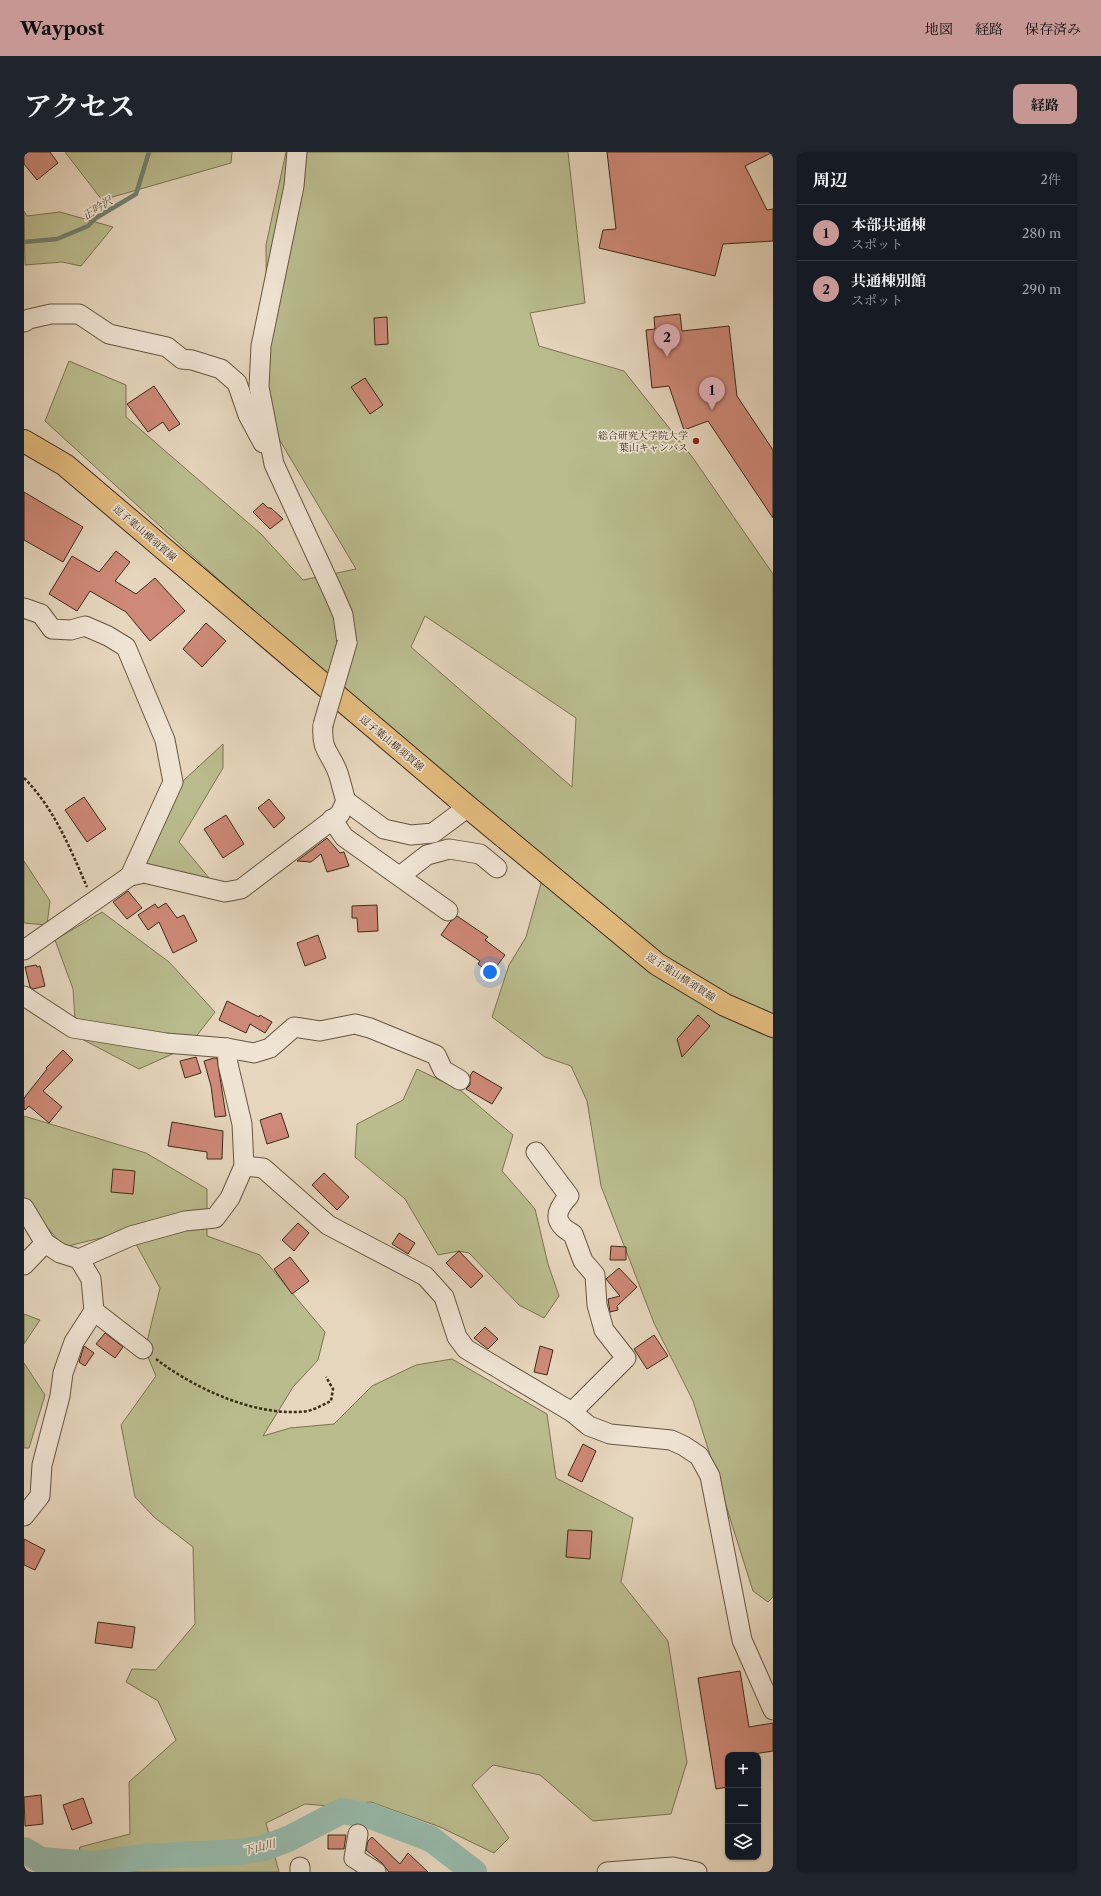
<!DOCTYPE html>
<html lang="ja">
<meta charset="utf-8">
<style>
body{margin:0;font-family:"Libre Caslon Text","Noto Serif JP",serif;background:#20242c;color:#f1f3f6}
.controls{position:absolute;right:12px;bottom:12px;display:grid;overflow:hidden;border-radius:8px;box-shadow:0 1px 3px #0004}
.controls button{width:36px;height:36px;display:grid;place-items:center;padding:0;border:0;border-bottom:1px solid #363941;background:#171b24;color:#f1f3f6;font:20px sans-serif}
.you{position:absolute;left:466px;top:820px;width:14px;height:14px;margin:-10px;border:3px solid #fff;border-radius:50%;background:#1a73e8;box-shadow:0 0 0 6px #1a73e833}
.badge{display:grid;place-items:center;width:26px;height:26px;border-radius:50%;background:#c59692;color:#111;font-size:13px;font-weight:700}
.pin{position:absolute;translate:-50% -33px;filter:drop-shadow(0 1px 2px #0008)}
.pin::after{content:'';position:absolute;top:21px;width:14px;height:12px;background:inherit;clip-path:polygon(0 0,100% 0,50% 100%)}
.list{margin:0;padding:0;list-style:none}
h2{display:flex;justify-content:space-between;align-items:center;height:52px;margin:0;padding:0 16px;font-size:17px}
h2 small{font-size:13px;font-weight:400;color:#9ea1a6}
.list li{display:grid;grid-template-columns:26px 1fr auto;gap:12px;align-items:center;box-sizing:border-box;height:56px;padding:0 16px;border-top:1px solid #363941}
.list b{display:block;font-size:15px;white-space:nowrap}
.list p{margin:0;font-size:13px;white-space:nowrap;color:#9ea1a6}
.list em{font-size:13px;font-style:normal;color:#9ea1a6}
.icon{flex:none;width:22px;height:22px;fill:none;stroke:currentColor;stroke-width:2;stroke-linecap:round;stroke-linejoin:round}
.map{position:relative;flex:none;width:749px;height:1720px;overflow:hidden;border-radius:8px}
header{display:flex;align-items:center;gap:24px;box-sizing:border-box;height:56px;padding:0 20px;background:#c59692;color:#111}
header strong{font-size:19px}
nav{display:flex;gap:22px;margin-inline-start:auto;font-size:14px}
.intro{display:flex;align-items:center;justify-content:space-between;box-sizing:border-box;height:96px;padding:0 24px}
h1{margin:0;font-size:28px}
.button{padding:10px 18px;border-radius:8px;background:#c59692;color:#111;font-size:14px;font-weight:700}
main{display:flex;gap:24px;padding:0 24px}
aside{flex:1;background:#171b24;border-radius:8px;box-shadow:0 1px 3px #0004}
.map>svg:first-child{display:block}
.green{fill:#babc8e;stroke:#7b7352;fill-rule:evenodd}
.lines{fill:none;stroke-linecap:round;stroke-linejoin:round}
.stream{stroke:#73806f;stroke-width:4.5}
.river{stroke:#97baab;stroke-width:26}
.building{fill:#ce8978;stroke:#3c2a15}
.minor-casing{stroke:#66553f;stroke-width:21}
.major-casing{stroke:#3c2a15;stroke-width:24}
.path{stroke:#3c2a15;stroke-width:2.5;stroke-dasharray:3 2;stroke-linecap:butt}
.minor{stroke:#efe4d4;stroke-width:19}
.major{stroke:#e3bb7e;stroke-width:22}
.minor-bridge-casing{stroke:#66553f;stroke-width:21;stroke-linecap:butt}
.minor-bridge{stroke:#efe4d4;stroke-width:19}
.poi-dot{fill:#8f2418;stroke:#efe4d4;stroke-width:1.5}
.labels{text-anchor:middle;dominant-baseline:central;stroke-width:3.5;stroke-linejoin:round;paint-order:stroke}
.poi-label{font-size:10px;fill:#3c2a15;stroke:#efe4d4;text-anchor:end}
.street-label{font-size:10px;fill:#3c2a15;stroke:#efe4d4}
.water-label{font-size:11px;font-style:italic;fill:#534e3a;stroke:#efe4d4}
</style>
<header>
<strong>Waypost</strong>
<nav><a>地図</a><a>経路</a><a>保存済み</a></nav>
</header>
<div class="intro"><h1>アクセス</h1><a class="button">経路</a></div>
<main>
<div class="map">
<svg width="749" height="1720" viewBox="0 0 749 1720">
<rect width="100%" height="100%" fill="#e6d6bd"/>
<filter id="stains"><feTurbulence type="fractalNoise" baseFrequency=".005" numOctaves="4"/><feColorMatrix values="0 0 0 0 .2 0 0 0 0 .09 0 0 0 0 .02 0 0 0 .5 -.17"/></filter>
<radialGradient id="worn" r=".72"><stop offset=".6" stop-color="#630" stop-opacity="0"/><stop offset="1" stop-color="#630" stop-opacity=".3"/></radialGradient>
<g class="green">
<polygon points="41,0 208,0 207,11 78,48"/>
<path d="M 262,0 L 544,0 L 561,151 L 506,161 L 515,194 L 600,219 L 669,306 L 749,422 L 749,1445 L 744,1450 L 729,1439 L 669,1249 L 630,1171 L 577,1034 L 563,949 L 547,914 L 521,905 L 468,865 L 485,813 L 502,785 L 519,724 L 21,269 L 45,209 L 102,233 L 102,265 L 237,382 L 279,428 L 332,417 L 255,287 L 243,248 L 242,93 ZM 401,464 L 552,566 L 548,635 L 387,495 Z"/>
<polygon points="0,59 3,64 36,60 89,75 57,114 38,110 1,113"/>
<polygon points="199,592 199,616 155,690 186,727 118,713 160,628"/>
<polygon points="0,709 26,749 23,773 0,771"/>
<polygon points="78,760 145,810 191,860 164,895 115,917 52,884 49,837 31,788"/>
<polygon points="393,917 436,938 489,983 478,1019 511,1057 524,1112 535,1144 520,1166 495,1153 445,1101 435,1099 414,1103 381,1047 331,1005 333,972 379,948"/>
<polygon points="0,964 122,1001 183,1037 183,1084 236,1103 301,1180 294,1208 269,1235 239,1284 266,1276 310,1272 348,1234 392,1213 428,1207 523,1262 532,1326 609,1366 597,1430 644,1489 663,1610 647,1662 569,1669 516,1623 469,1613 448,1633 485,1686 470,1701 416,1675 347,1650 306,1654 281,1652 242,1671 255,1720 50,1720 56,1695 106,1682 105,1630 152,1588 134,1549 102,1530 108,1517 132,1518 171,1472 169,1395 130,1365 111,1345 97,1273 132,1224 121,1198 136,1136 105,1079 40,1095 0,1048"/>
<polygon points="0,1162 16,1168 0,1192"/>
<polygon points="0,1211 21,1243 5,1296 0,1296"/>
</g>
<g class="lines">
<polyline class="stream" points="0,90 33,87 64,74 72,66 112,42 125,0"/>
<polyline class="river" points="0,1698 17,1708 68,1712 118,1705 214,1700 240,1696 264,1687 318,1659 347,1664 407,1687 450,1720"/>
</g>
<g class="building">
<polygon points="0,0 26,0 34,11 13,28 0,12"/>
<polygon points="583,0 749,0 721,14 743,58 749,57 749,89 699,92 691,124 575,96 579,78 592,77"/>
<polygon points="656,162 658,179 705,174 713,244 749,298 749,366 684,269 660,278 645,234 628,236 622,178 631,177 630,165"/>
<polygon points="363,165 364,192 351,193 350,166"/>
<polygon points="341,226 359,253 346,262 327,235"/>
<polygon points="130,234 156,272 145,279 139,270 124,280 103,252"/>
<polygon points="0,340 59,375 39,410 0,388"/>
<polygon points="239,351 244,356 247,356 259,367 246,377 229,360"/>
<polygon points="92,399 106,410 91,429 112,442 131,426 161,459 126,489 102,460 66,439 53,459 25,442 48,404 75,420"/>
<polygon points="182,471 202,489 178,515 159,497"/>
<polygon points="60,645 82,677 63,690 41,658"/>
<polygon points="245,647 261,666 250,676 234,656"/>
<polygon points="202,663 220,692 199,706 180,677"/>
<polygon points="303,686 316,701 320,700 325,714 303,720 297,702 287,710 273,709"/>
<polygon points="104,739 118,756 103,767 89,750"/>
<polygon points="142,751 153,766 160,763 173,789 149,801 135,770 124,778 114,763 131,752 134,756"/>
<polygon points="353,753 354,779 334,780 333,766 328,766 328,754"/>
<polygon points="433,764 464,785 461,788 481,803 467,822 454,812 456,809 417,783 426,770"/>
<polygon points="294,783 302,806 281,814 273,791"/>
<polygon points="12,813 13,815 16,814 21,834 9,837 6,835 1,815"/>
<polygon points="203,849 235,865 236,863 248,870 241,881 226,872 222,881 195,868"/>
<polygon points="674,863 686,874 658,905 653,887"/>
<polygon points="39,898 49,908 19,939 38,955 25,971 5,954 1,958 0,957 0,946 23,917 22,916"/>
<polygon points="172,905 177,921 161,926 156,909"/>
<polygon points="190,906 193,906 202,964 191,965 187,934 180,909"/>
<polygon points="449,919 478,936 468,952 442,937 446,933 446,924"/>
<polygon points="257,961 265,985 243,992 236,968"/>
<polygon points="148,970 199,979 198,1007 183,1007 183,1000 144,994"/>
<polygon points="89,1017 111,1019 109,1042 87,1040"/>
<polygon points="300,1021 325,1045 313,1058 288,1033"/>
<polygon points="274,1071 285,1081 270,1099 258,1088"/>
<polygon points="375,1081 391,1091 384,1102 368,1092"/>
<polygon points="587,1094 602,1095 602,1108 586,1108"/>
<polygon points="435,1099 459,1124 447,1136 422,1111"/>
<polygon points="266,1105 285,1129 268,1142 250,1117"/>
<polygon points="595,1116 613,1135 593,1154 594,1158 586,1160 584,1147 596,1144 582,1127"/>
<polygon points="461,1175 474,1187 464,1197 450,1186"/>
<polygon points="81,1181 99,1195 91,1206 72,1192"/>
<polygon points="630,1183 644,1204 623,1217 610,1197"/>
<polygon points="60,1194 70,1201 61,1214 55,1210"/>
<polygon points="516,1194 529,1198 523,1223 510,1220"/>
<polygon points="559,1292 572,1299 558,1330 544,1323"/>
<polygon points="544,1378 568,1379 566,1407 542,1405"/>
<polygon points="0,1387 21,1398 11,1418 0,1413"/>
<polygon points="74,1470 111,1475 108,1496 71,1491"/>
<polygon points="716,1519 725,1575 749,1571 749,1599 723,1603 704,1603 704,1635 692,1637 674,1526"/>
<polygon points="17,1643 19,1672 1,1674 0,1645"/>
<polygon points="59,1646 68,1671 48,1678 39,1653"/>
<polygon points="304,1683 322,1683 320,1697 304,1697"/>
<polygon points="348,1685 376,1712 384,1701 404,1720 365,1720 358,1711 342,1698 344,1689"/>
</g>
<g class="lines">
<g class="minor-casing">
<g id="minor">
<polyline points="273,0 270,34 237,194 235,235 250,312 310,442 319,463 323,491"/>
<polyline points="0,170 5,167 27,162 55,162 85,182 143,195 158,207 168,208 197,217 213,231 224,263 239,291"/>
<polyline points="0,456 17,462 28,477 47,478 61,474 84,484 102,495 141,588 149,630 106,724"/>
<polyline points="322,649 360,677 387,683 409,681 444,655"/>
<polyline points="308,667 320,685 424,759"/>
<polyline points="376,724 403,703 425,697 456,702 473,716"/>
<path d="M 0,798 L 106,724 L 120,721 L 201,740 L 217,737 L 316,662 L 322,649 C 319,640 317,630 314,621 C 306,599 297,600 299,573"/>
<polyline points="0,844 49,876 142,891 203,896 204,912 218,972 220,1014 206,1046 191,1066 161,1069 107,1084 55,1107"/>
<polyline points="203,896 230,901 246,896 270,875 296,879 331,872 346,876 412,903 419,918 436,928"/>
<path d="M 512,1000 L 545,1044 C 530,1060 529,1071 549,1082 L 559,1109 L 571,1123 L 573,1153 L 580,1178 L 602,1206 L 548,1260"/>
<polyline points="220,1014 239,1016 304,1073 401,1124 420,1145 433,1185 442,1197 548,1260 565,1274 586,1282 647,1288 660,1294 675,1304 686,1324 718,1488 749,1558"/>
<polyline points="0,1056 21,1091 36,1101 55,1107 67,1127 70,1159 50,1190 39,1221 36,1244 18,1313 16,1344 0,1364"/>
<polyline points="0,1113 21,1091"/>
<polyline points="70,1159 119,1197"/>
<polyline points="334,1682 330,1706 352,1720"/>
<polyline points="276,1715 276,1720"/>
<polyline points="583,1720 649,1715 673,1720"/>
</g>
</g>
<g class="major-casing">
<polyline id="major" points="0,289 41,313 444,655 633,812 701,853 749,874"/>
</g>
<g class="path">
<path d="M 0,626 C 30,656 46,696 63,735"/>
<path d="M 132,1207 C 171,1237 234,1266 284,1259 C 292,1257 300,1252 307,1249 L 309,1237 L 302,1225"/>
</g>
<use href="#minor" class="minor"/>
<use href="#major" class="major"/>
<g class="minor-bridge-casing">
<polyline id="minor-bridge" points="299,573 323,491"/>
</g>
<use href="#minor-bridge" class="minor-bridge"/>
</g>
<circle class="poi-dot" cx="672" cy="289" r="4"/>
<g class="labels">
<g class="poi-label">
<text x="664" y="283">総合研究大学院大学<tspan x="664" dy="12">葉山キャンパス</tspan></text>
</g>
<g class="street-label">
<text transform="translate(121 381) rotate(41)">逗子葉山横須賀線</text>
<text transform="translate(368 591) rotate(40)">逗子葉山横須賀線</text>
<text transform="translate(657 825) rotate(33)">逗子葉山横須賀線</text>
</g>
<g class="water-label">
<text transform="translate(73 56) rotate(-32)">正吟沢</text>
<text transform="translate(235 1695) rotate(-14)">下山川</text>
</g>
</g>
<rect width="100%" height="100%" filter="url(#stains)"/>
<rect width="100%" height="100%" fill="url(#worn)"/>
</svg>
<div class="controls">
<button>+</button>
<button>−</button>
<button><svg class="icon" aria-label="layers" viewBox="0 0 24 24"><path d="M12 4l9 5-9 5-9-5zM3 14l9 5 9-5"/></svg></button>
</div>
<div class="you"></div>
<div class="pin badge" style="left:688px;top:258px">1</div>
<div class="pin badge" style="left:643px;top:205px">2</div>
</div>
<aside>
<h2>周辺<small>2件</small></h2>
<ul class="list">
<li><span class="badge">1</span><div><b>本部共通棟</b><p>スポット</p></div><em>280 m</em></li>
<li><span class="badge">2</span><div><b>共通棟別館</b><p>スポット</p></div><em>290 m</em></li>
</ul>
</aside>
</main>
